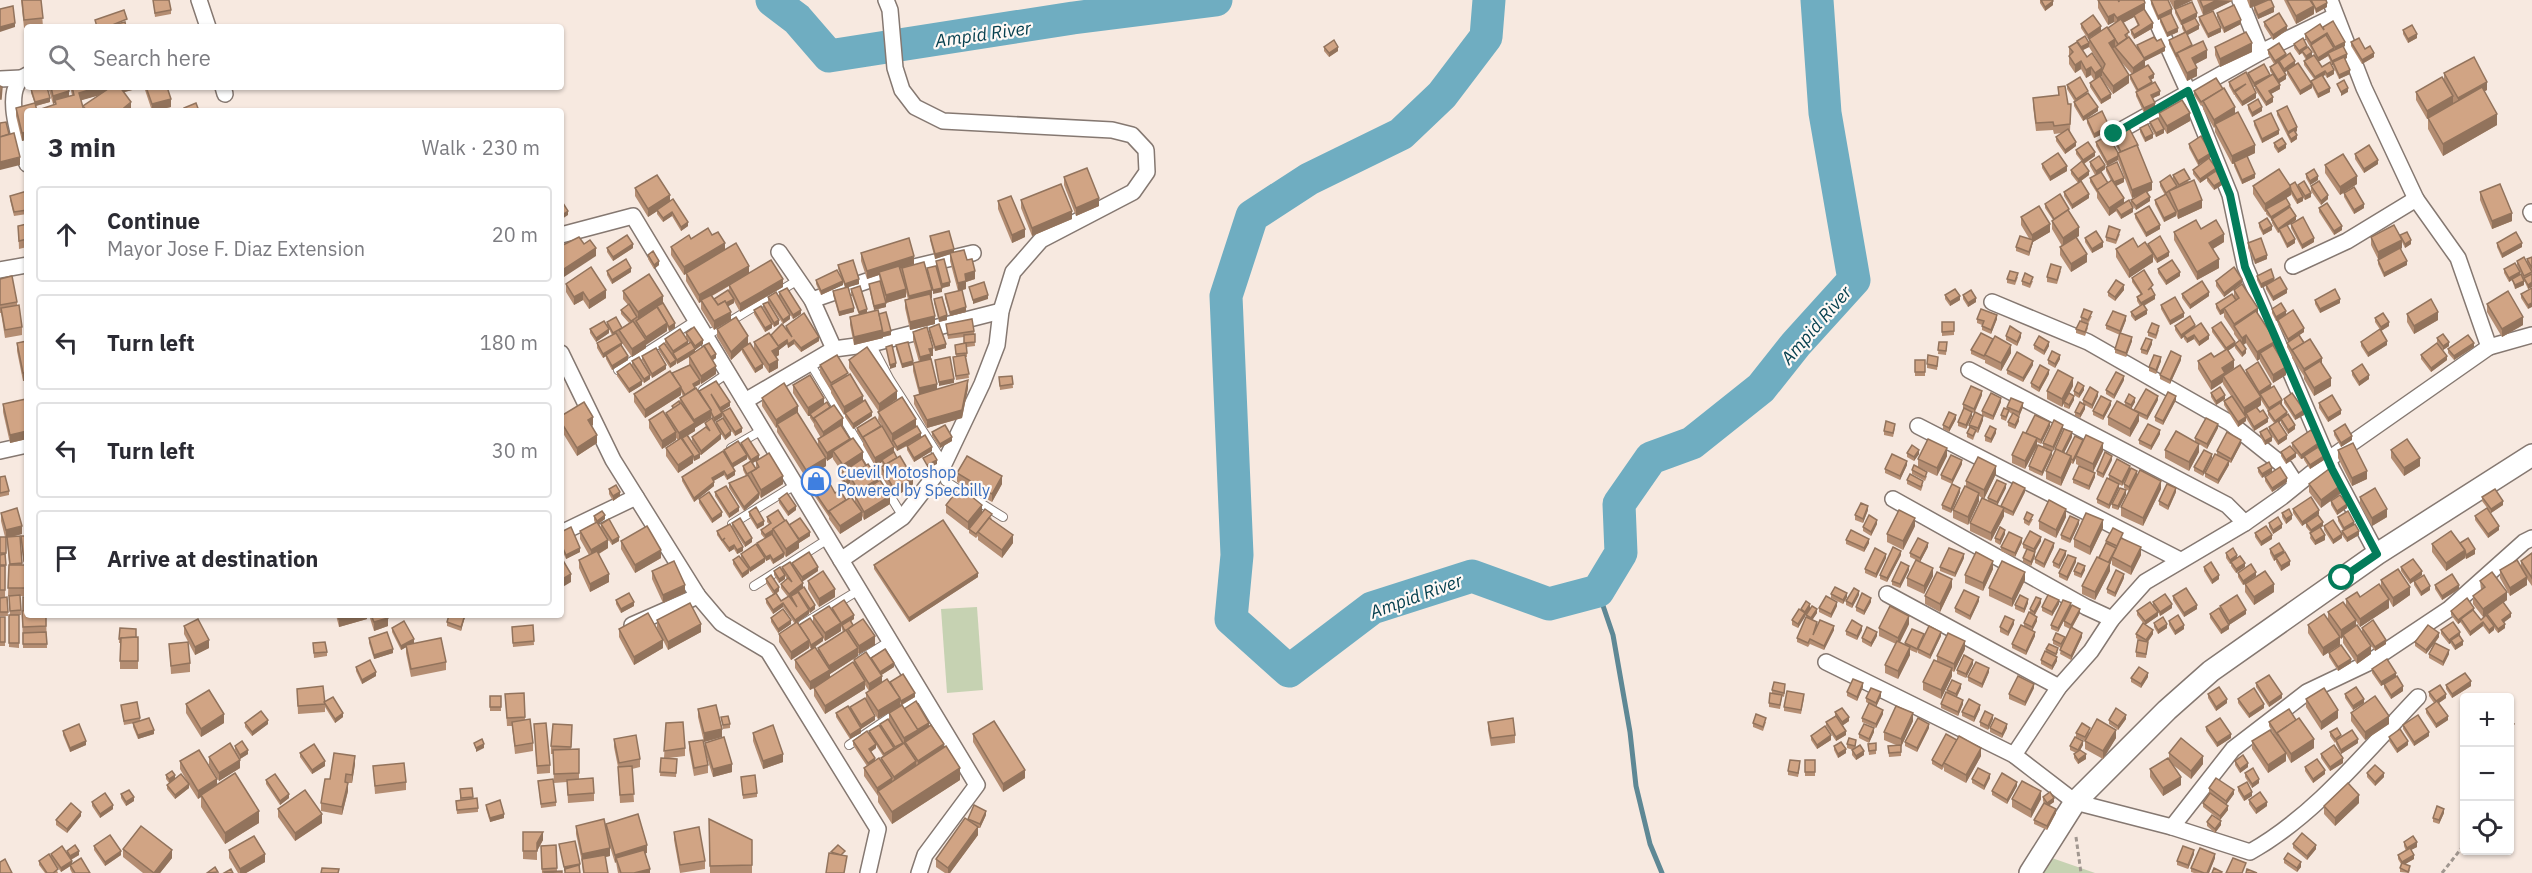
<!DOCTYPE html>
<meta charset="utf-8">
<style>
body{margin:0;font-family:"IBM Plex Sans",sans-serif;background:#f7f7f7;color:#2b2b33}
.controls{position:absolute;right:18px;bottom:18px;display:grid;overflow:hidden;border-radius:6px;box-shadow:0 2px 4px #0004}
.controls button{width:54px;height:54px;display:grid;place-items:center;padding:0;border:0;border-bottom:2px solid #e1e1e2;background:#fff;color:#2b2b33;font:30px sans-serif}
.stop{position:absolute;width:18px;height:18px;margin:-14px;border:4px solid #037c5a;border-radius:50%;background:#fff}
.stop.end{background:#037c5a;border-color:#fff;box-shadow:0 2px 6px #0008}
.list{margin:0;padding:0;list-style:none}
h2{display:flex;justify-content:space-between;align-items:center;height:78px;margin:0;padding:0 24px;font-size:26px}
h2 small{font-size:20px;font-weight:400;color:#7c7c81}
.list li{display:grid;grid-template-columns:39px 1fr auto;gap:18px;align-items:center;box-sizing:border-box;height:96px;margin:0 12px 12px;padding:0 12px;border:2px solid #e1e1e2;border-radius:6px}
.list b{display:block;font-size:22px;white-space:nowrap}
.list p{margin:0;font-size:20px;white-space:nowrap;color:#7c7c81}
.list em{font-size:20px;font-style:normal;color:#7c7c81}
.icon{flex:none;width:33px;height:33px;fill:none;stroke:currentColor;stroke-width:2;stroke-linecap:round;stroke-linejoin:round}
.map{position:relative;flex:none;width:2532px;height:873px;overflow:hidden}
.search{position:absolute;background:#fff;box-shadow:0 2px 4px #0004;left:24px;top:24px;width:540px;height:66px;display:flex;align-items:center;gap:15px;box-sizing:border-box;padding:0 21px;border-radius:6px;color:#7c7c81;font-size:22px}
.panel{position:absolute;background:#fff;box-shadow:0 2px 4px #0004;left:24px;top:108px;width:540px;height:510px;border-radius:6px}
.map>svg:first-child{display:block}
.green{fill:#c6d2b2}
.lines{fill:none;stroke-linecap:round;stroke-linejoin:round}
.stream{stroke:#5e8895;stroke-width:5}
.river{stroke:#6fadc1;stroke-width:33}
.lane-casing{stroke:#857871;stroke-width:10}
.street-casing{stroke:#857871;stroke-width:18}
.secondary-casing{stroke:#857871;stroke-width:24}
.path{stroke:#a19790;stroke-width:3;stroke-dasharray:4.5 3;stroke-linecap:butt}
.lane{stroke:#fff;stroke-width:8}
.street{stroke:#fff;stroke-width:15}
.secondary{stroke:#fff;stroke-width:21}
.wall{fill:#b48d72;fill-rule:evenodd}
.shaded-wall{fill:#92735c}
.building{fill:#d1a484;stroke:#92735c;stroke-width:1.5}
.route{stroke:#037c5a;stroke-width:8}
.labels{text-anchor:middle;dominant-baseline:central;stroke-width:4.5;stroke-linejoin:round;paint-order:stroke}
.shop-label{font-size:16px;fill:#366cbe;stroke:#fef8f5;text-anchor:start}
.water-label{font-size:18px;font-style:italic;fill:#06404f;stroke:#fef8f5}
</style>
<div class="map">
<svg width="2532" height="873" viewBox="0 0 2532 873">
<rect width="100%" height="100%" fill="#f7e9e0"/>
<g class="green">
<polygon points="977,607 983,690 947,693 941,609"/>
<polygon points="2049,857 2095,873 2038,873"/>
</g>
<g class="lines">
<polyline class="stream" points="1598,591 1613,635 1630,732 1636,786 1650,844 1662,873"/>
<g class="river">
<polyline points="772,0 797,19 829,56 1073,18 1216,0"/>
<polyline points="1489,0 1486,37 1442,95 1401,134 1309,179 1252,216 1226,296 1237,555 1231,619 1289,671 1372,608 1472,576 1549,604 1598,591 1621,553 1619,504 1651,458 1692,443 1761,388 1796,344 1854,280 1825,113 1817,0"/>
</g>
<g class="lane-casing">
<g id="lane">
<polyline points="706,336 798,280"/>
<polyline points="871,344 890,380 944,464 945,481 1003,517"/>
<polyline points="810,363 903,517"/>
<polyline points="618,370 696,320"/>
<polyline points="703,390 728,373"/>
<polyline points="731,448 762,430"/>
<polyline points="732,524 795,485"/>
<polyline points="754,586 828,539"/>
<polyline points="803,624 859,590"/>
<polyline points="859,660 890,641"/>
<polyline points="849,745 923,695"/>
</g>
</g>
<g class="street-casing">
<g id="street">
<polyline points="199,0 208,27"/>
<polyline points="2147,0 2188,91 2230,195 2245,266 2332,469 2377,554"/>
<polyline points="2240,0 2261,52"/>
<path d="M 27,75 C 0,87 21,142 27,164"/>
<polyline points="0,79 21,78"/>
<polyline points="223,87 225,94"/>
<polyline points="2114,134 2261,52 2335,16"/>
<polyline points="2531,212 2532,214"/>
<polyline points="561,235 633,216 977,785 925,855 919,873"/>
<polyline points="2293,266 2347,241 2416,199"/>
<polyline points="0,270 27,265"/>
<polyline points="812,300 893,272 973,253"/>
<polyline points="1992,302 2088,342 2230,423 2285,467 2296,484"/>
<polyline points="2489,347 2532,335"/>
<polyline points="834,349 871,344 1001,311"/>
<polyline points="561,353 613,460 698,596 721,623 768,651 878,829 868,873"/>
<polyline points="1969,370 2227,505 2245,523"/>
<polyline points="745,401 834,349 812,300 779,252"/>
<polyline points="1918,426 2180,560"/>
<polyline points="0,451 27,445"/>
<polyline points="1893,499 2086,607 2112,619"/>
<polyline points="561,533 636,497"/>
<polyline points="841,560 903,517 944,464 982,384 997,345 1001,311 1013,272 1041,240 1133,192 1147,172 1146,150 1132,135 1112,130 943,121 915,107 902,90 895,68 890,10 886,0"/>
<polyline points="1887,594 2059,687"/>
<polyline points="632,625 698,596"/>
<path d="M 1826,662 L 2014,755 L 2075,802 L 2172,827 L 2250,852 C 2316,815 2366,751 2418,697"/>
<polyline points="2014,755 2059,687 2091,651 2112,619 2145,582 2245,523 2282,497 2329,459 2489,347 2458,258 2416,199 2364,88 2330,0"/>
<polyline points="2172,827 2233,749 2307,692 2368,663 2449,609 2524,542 2532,538"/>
</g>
</g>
<g class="secondary-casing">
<polyline id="secondary" points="2030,873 2075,802 2167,710 2211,671 2377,554 2532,455"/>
</g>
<g class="path">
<polyline points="2076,837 2081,873"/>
<polyline points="2442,873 2464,845"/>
</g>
<use href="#lane" class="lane"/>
<use href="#street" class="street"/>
<use href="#secondary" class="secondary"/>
</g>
<g class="wall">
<polygon points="21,0 41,0 43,27 27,27 27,28 24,28"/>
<polygon points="153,0 171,10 171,14 155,17"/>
<polygon points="2040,0 2052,0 2053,5 2045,11 2040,3"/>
<path d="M 2098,0 L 2145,11 L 2153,28 L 2134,39 L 2131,34 L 2131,30 L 2138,26 L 2134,17 L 2123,23 L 2129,37 L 2137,49 L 2137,45 L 2157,41 L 2165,51 L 2145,61 L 2145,67 L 2154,78 L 2150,80 L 2152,84 L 2160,95 L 2153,98 L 2155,107 L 2144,113 L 2136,96 L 2136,92 L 2137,92 L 2130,79 L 2130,75 L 2132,74 L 2122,63 L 2129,83 L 2113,94 L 2102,79 L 2102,76 L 2101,77 L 2111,98 L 2101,104 L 2090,87 L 2090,83 L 2094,80 L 2091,75 L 2086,78 L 2081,69 L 2075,73 L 2069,64 L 2069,47 L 2089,42 L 2089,39 L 2108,29 L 2115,23 L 2114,22 L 2108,25 L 2098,8 ZM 2089,47 L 2103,69 L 2102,71 L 2087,57 L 2083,50 Z"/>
<polygon points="2151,0 2172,13 2171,13 2178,32 2167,37 2160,22 2160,19 2158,20 2151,4"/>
<polygon points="2169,0 2193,0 2174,9"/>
<polygon points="2197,0 2232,0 2232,1 2203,15"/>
<polygon points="2247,0 2267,0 2250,8"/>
<polygon points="2284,0 2326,0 2327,7 2316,13 2314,8 2314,14 2296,24"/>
<polygon points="2254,6 2274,12 2258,19 2254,11"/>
<polygon points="2175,9 2197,17 2195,18 2199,29 2187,35 2192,45 2207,58 2195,64 2197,76 2187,81 2169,44 2169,40 2184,32 2182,28 2182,24 2181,25 2175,13"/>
<polygon points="2217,13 2241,24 2224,33 2217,17"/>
<polygon points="2199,17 2221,32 2208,38 2199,21"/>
<polygon points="2264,22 2287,30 2273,40 2264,26"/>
<polygon points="2081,24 2101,26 2088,39 2081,28"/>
<polygon points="2324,30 2345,46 2343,47 2347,58 2345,59 2350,74 2339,79 2333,66 2333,65 2332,65 2328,56 2318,62 2322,67 2334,74 2327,78 2325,75 2323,76 2330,92 2318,98 2312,86 2312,88 2300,95 2287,74 2287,71 2284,73 2286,79 2279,83 2280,89 2271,94 2273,102 2266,106 2255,89 2255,86 2254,87 2248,77 2248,73 2270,76 2272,74 2270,71 2270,67 2274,64 2268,54 2268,50 2286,56 2295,65 2311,83 2311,81 2314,79 2304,65 2304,61 2306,60 2302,53 2299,55 2294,48 2294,44 2307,47 2312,56 2318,61 2305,38 2305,34"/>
<polygon points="2403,30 2417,38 2408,43 2403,34"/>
<polygon points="2351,42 2365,49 2374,57 2362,64 2351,46"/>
<polygon points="1324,47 1338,51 1329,57 1324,51"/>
<polygon points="2215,47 2252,52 2220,67 2215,55"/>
<polygon points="2444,73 2487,90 2484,91 2497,125 2443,156 2428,129 2428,118 2427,119 2416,100 2416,92 2444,80"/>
<polygon points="2229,82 2256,98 2242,106 2235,96 2235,95 2234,95 2229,86"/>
<polygon points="2067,85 2088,93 2098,111 2083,121 2074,106 2074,102 2075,102 2067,89"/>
<path d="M 48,87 L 68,87 L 69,96 L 72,95 L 70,87 L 140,88 L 124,92 L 131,110 L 130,111 L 38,111 L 55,104 L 55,103 L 53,104 ZM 99,95 L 83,106 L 81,100 Z"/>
<polygon points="145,87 167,87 171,107 152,111 145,90"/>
<polygon points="2058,87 2068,104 2071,104 2070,132 2076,146 2065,154 2056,141 2056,137 2062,133 2054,134 2053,130 2036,131 2033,106 2033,98 2058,96"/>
<polygon points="31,89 50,102 36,106 22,141 16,116 16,108 35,104 31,93"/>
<polygon points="2194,91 2235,113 2255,153 2247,157 2255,178 2242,184 2234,166 2234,164 2232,164 2215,132 2215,127 2214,128 2203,109 2203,105 2201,106 2194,95"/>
<polygon points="2248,105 2262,111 2252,117 2248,109"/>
<polygon points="2277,111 2297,131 2296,132 2297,139 2291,143 2277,115"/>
<polygon points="2159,113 2190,121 2167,134 2164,129 2164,133 2156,137 2150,126 2150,122 2159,121"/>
<polygon points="2087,119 2109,131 2094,138 2087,123"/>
<polygon points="2254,121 2279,134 2262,143 2254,125"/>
<polygon points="2140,128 2153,138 2145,142 2140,132"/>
<polygon points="2113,136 2138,147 2152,190 2147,192 2150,201 2136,210 2131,204 2131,200 2137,196 2132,198 2118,160 2107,166 2096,146 2096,142 2118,153 2119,152 2113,140"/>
<polygon points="2274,143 2286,148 2278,153 2274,147"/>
<polygon points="2189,144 2211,157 2198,165 2189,148"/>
<polygon points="2076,150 2095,156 2084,164 2089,175 2081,181 2089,198 2072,209 2064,196 2064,192 2078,183 2071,174 2071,170 2082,162 2076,154"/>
<polygon points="2355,154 2378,164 2364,173 2355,159"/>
<polygon points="2090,162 2105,169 2101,172 2108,183 2111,181 2106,171 2106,167 2124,182 2116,186 2124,203 2133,212 2121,219 2116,211 2109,216 2097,198 2097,193 2090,182 2090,178 2095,175 2090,166"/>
<polygon points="2042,164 2067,171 2050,181 2042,168"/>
<polygon points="2325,165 2357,184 2340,195 2325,173"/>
<polygon points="2193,170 2216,171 2222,185 2214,190 2207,181 2207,178 2200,183 2193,174"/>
<polygon points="2306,174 2318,180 2310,185 2306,178"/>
<polygon points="2173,175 2190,182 2202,208 2178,219 2176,214 2176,216 2164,222 2155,204 2155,200 2165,195 2160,186 2160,182 2178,187 2173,179"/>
<polygon points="1064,177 1099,206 1076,216 1064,185"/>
<polygon points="2290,185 2298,187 2298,185 2311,197 2305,200 2303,198 2303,201 2297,204 2291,194 2291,195 2286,198 2296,220 2287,226 2295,243 2287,248 2279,232 2278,233 2272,223 2272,220 2266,214 2266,212 2265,212 2253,194 2253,186"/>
<polygon points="2311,186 2328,199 2321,205 2311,191"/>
<polygon points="635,188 670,201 688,226 681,231 672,216 663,222 657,214 657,211 648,217 635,196"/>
<polygon points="27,191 27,214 14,216 10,200 10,196"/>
<polygon points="2480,192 2512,221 2492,229 2480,200"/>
<polygon points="2344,193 2364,208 2354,214 2344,197"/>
<polygon points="1021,200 1072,219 1032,236 1021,208"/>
<polygon points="998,201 1025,237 1012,243 998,209"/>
<polygon points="2045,204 2069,212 2079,236 2076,237 2087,262 2071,272 2060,255 2060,247 2062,246 2052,229 2052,221 2053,220 2045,208"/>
<polygon points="2319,208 2342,230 2334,235 2319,212"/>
<polygon points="2135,214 2160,229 2146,237 2135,218"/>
<polygon points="2021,217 2050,232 2033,242 2029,256 2016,251 2016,247 2030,240 2021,225"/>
<polygon points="2259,223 2272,230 2263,235 2259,227"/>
<polygon points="27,224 27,247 19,249 18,226"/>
<polygon points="2291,224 2314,242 2302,249 2291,228"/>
<polygon points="2201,229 2224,242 2213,249 2219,268 2197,280 2174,240 2174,232"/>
<polygon points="2120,234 2116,244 2106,241 2106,237"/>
<path d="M 712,235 L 725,250 L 749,273 L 783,287 L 740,312 L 734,301 L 734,303 L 728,306 L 714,330 L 701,309 L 701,302 L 699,303 L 686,281 L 686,274 L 684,275 L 671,255 L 671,247 L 691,239 ZM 729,286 L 729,290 L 714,299 L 712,296 Z"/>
<polygon points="2400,235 2411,244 2405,248 2402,242 2402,248 2401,249 2407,265 2384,277 2378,264 2378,259 2371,245 2371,237 2400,237"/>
<polygon points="930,236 967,260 975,279 966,282 966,289 962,290 966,312 950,316 945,298 945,294 958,291 950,261 950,254 935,259 930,240"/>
<polygon points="2085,238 2103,247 2092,253 2085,242"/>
<polygon points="2248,243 2267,259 2255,264 2248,248"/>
<polygon points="2497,243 2522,247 2502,258 2497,247"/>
<polygon points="2148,244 2169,256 2157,263 2153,257 2153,262 2129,278 2116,257 2116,249 2148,246"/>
<polygon points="607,248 633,248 613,261 607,252"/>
<polygon points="861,253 914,264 932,298 931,298 935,324 910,330 905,308 905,300 908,299 906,292 906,297 886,303 882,289 886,307 874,310 869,288 869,284 880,282 879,275 867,279 861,261"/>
<polygon points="648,255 659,265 654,269 648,259"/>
<polygon points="2532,257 2532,287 2528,289 2517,265 2517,261 2527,263 2527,259"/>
<polygon points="936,261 950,286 942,288 936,266"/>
<polygon points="838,265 859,284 849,287 854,312 839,316 833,295 833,291 845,288 843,282 843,285 821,295 816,284 816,280 842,279 838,269"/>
<polygon points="2158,269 2180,276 2166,285 2158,273"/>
<polygon points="2504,269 2520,275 2524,285 2515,289 2512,280 2509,282 2504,273"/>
<polygon points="607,271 631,272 612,284 607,275"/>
<polygon points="2061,271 2057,284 2047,282 2047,277"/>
<polygon points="2257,276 2274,280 2287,293 2273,301 2266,289 2266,286 2261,288 2257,280"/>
<polygon points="2018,277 2015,285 2007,283 2007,279"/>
<polygon points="2132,278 2153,289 2152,290 2155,299 2144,306 2147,314 2135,321 2131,316 2131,312 2140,306 2137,301 2137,297 2141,295 2132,282"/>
<polygon points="0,279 17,302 17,306 22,327 22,335 5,338 1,313 0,313"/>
<polygon points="2022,281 2033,281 2030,288 2022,285"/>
<polygon points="2216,281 2242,283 2224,297 2216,286"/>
<polygon points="566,284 606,298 589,309 583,300 574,305 566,292"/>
<polygon points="2532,288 2528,309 2521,298 2521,294"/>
<polygon points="851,289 867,313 879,314 891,335 883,337 883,334 883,338 854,345 850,325 850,317 859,315 851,293"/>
<polygon points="2124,290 2115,301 2108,296 2108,292"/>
<polygon points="2234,290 2258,314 2276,349 2286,375 2273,383 2260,361 2260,359 2257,361 2246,343 2243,345 2246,353 2242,357 2235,348 2235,346 2228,351 2234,368 2225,375 2246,374 2246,370 2271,387 2282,404 2295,429 2288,434 2281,423 2281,421 2279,422 2287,439 2278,445 2269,431 2269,427 2274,423 2268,415 2268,411 2261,400 2261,405 2257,408 2268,422 2254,431 2246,418 2246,421 2238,427 2224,405 2224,401 2231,396 2223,384 2223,382 2211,390 2198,369 2198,361 2214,357 2225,350 2212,332 2212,328 2235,344 2239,341 2234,334 2234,332 2224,317 2224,313 2220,315 2216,308 2216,304 2234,297"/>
<polygon points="623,291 663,303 675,328 669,331 667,327 667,331 646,344 646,348 632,357 622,343 622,347 628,360 612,370 606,359 606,356 603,358 597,348 597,343 612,335 609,329 609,333 596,342 590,333 590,329 607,326 607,322 622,328 629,323 621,314 621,310 628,305 623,299"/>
<polygon points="779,292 801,314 793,319 779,296"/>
<polygon points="2182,294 2209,296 2190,309 2182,298"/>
<polygon points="1945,295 1960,300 1950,306 1945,299"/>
<polygon points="1963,295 1976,302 1968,307 1963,299"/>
<polygon points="768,297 790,319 783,324 768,301"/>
<polygon points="934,299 947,320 939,322 934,303"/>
<polygon points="2315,300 2340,303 2320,313 2315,304"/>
<polygon points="763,304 779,324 774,327 763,308"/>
<polygon points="2487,304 2523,325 2502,337 2487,312"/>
<polygon points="2161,305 2184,317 2170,325 2161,309"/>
<polygon points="2272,309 2286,315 2304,332 2299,335 2322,364 2331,386 2314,396 2304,379 2304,376 2292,358 2292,356 2287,347 2287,343 2288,342 2278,324 2278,320 2284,316 2276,321 2272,313"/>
<polygon points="754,310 772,328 765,332 754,314"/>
<polygon points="2407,314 2438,320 2414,334 2407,322"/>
<polygon points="2092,316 2088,324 2082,321 2088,328 2085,336 2076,333 2076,329 2081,321 2081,317"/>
<polygon points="2375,318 2389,326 2381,331 2375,322"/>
<polygon points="1977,319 1997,319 1991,334 1982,330 1982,325 1977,323"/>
<polygon points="2126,320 2121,333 2132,341 2126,357 2115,353 2115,349 2120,335 2106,329 2106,325"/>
<polygon points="1942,322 1954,322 1954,335 1942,336"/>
<polygon points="946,324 974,331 975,346 967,347 967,357 966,357 969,378 956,380 953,357 956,356 955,345 964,343 964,337 948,339"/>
<polygon points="786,326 819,341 801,352 794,344 788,348 787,344 779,350 779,355 776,357 778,368 769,373 758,357 763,368 755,373 742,352 742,350 731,360 717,337 717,329 748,344 745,346 754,350 754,342 786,328"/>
<polygon points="2175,326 2209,339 2199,346 2194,339 2187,343 2184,339 2184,337 2181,339 2175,330"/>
<polygon points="929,328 946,348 935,351 929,332"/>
<polygon points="2159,330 2156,339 2148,336 2148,332"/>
<polygon points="913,332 933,356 931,356 931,359 937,389 968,388 962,418 927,428 914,404 914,396 919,394 913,371 913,363 919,362 913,340"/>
<polygon points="686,333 703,344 695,350 695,352 716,358 713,360 716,374 701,384 700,382 700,384 694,387 699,391 730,406 721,412 722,417 714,422 711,416 711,418 695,428 695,431 688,435 700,458 694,461 693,459 693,463 678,473 666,456 666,448 678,440 676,438 676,440 662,449 649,428 649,420 666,416 666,413 672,409 672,406 680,403 680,398 683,396 681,392 681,395 645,418 634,402 634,394 672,373 689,365 689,357 677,364 676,362 676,364 670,368 659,351 659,347 673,356 665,343 665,339 688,344 690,343 686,337"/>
<polygon points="2006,336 2021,337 2017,346 2006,340"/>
<polygon points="2437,338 2449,346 2443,350 2437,342"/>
<polygon points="1993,339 2011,353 2001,371 1985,363 1985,360 1984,360 1971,354 1971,350"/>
<polygon points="27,341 27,380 23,381 17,351 17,343"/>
<polygon points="1939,342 1947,342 1946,355 1938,354"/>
<polygon points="2361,342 2387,345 2368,357 2361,346"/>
<polygon points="2152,344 2147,355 2141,353 2141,349"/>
<polygon points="896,345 913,365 902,368 896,349"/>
<polygon points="2034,345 2049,346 2044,355 2034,349"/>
<polygon points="2474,347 2454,360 2448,353 2448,349"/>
<polygon points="2421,355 2447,360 2431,372 2421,359"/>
<polygon points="642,356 666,369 652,378 642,360"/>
<polygon points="2060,359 2055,368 2048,364 2048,360"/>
<polygon points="849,360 897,399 880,411 916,427 921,437 932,451 914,462 907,450 907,446 897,451 894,447 894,453 913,486 894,497 881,475 881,467 883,466 882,462 875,466 863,445 863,442 857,432 857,428 882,426 878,420 879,412 849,368"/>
<rect x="1915" y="360" width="10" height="16"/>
<polygon points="2181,360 2170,384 2160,379 2160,375"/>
<polygon points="632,361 650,379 644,383 632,365"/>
<polygon points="1938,361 1937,370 1927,368 1927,364"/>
<polygon points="2161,361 2156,374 2149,371 2149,367"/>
<polygon points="820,365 848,375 863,401 872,416 853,429 845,417 845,414 844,415 831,393 831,391 820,373"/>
<polygon points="2033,365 2023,382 2007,374 2007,370"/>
<polygon points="2352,371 2369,379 2359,386 2352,375"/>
<polygon points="617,372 642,385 629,393 617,376"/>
<polygon points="2049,374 2039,392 2031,387 2031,383"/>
<polygon points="1012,376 1013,388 1000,390 999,377"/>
<polygon points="2124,380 2114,399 2106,394 2106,390"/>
<polygon points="793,385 824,404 843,426 842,426 850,440 878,481 890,504 864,520 862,516 862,520 840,534 829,519 829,517 814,495 814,491 835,493 846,500 855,502 855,496 857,495 850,485 850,483 845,486 840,478 840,474 842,472 833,459 833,457 827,461 826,459 826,466 806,478 777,432 777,427 776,428 762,406 762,398 798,414 818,446 818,439 821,438 814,426 814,424 810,418 810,416 808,416 793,393"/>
<polygon points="2073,386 2062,407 2047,399 2047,391"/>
<polygon points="2084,390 2079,398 2074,395 2074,391"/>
<polygon points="2211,393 2225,399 2216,405 2211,397"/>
<polygon points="1982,395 1975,412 1982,415 1982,411 2001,402 1993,420 1983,416 1983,420 1978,433 1976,432 1973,440 1967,437 1967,433 1969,429 1969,425 1974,413 1972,412 1972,416 1966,429 1958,426 1958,422 1964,408 1963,408 1963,404"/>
<polygon points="2098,396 2092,409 2085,405 2085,409 2080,418 2075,416 2075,412 2083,404 2083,400"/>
<polygon points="2284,399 2304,415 2295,420 2284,403"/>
<polygon points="2074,400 2069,409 2064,407 2064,402"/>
<polygon points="2158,400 2147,420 2139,416 2139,421 2130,437 2108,425 2108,417 2125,406 2125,402 2135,402 2131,409 2134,411"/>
<polygon points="2176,400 2163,425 2155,421 2155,417"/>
<polygon points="2319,403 2341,414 2328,422 2319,408"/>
<polygon points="3,404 27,405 27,439 10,443 3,412"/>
<polygon points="2111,405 2103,420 2093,415 2093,411"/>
<polygon points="2007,407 2023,407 2019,416 2019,421 2015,429 2008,426 2008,422 2012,414 2009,412 2006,421 2001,419 2001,415 2007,409"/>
<polygon points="722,412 742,432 735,436 722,416"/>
<polygon points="561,416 593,425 592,426 597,443 577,456 561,430"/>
<polygon points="1956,419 1949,432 1943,429 1943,425"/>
<polygon points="716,422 731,435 725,440 716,426"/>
<polygon points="705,423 721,439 701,455 692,441 692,437 706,428"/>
<polygon points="2050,426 2041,444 2037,442 2037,446 2025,469 2012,463 2012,455 2026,433"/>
<polygon points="1895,428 1893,437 1884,435 1884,431"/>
<polygon points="2218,428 2207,449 2199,444 2199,452 2189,471 2165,458 2165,450 2195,441 2195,438"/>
<polygon points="2063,429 2053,451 2043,447 2043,443"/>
<polygon points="2334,431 2352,440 2341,447 2334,435"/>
<polygon points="932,432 952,441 940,448 932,436"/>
<polygon points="2260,432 2272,441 2265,445 2260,436"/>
<polygon points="1996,433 1991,443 1985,441 1985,436"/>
<polygon points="2160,434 2151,450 2139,444 2139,440"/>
<polygon points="2072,437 2064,453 2066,454 2083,443 2103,451 2093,472 2076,464 2076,458 2073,464 2071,463 2061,486 2046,479 2046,471 2055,452 2055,449"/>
<path d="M 741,443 L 783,484 L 761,498 L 759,495 L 759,498 L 744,511 L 729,488 L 729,483 L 746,476 L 743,470 L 743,466 L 750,461 L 747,457 L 747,459 L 733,467 L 735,475 L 727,480 L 724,475 L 713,481 L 714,486 L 694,502 L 682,481 L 682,477 L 724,453 L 724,450 L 741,445 ZM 756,461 L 756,468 L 753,463 Z"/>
<polygon points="2292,443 2320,446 2318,448 2324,460 2310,469 2304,460 2304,458 2301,459 2292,447"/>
<polygon points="2241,444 2231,463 2229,462 2229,465 2218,484 2205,477 2205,473 2217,455 2217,451"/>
<polygon points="2204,450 2203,476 2194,471 2194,467"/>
<polygon points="2338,450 2367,479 2352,486 2338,458"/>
<polygon points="2391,450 2420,466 2404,476 2391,458"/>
<polygon points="2281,452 2296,457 2286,464 2281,456"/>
<polygon points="1907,453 1919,454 1914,461 1907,457"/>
<polygon points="2052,455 2042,476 2029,470 2029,466"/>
<polygon points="1947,456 1937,476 1918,467 1918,459"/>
<polygon points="2112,460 2103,478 2097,475 2097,471"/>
<polygon points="2269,462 2262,478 2258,472 2258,468"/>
<polygon points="1962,464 1952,484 1941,479 1941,475"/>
<polygon points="1907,465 1900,480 1885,473 1885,469"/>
<polygon points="1912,470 1927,476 1925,481 1912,474"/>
<polygon points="2130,470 2122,486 2119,484 2119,488 2109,509 2097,503 2097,499 2109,479 2109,475"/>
<polygon points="957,473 1002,484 992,502 957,482"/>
<polygon points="1996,474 1984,499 1979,496 1979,501 1968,525 1953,518 1953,510 1966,487 1966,481"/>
<polygon points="2137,475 2129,491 2124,488 2124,484"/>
<polygon points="0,477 9,491 9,495 0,497"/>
<polygon points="2095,477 2089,490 2073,483 2073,479"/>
<polygon points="2265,477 2287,482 2272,492 2265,481"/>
<polygon points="808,478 823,481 812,488 808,482"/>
<polygon points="1907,480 1923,485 1921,491 1907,484"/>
<polygon points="2309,484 2341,493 2321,508 2309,492"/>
<polygon points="2006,488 1997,505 2001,507 2025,492 2013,516 2004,512 2004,516 1991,541 1970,531 1970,523 1988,501 1988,498"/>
<polygon points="609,489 620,496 613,501 609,494"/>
<polygon points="2161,489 2143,526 2121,516 2121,507"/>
<polygon points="715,492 739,511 729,518 715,496"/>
<polygon points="1960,492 1951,513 1942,509 1942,505"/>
<polygon points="2176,492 2168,510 2159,505 2159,501"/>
<polygon points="2126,495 2118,510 2112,508 2112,504"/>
<polygon points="2360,497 2387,517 2372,526 2360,505"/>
<polygon points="2482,497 2503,505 2491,513 2482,501"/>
<polygon points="699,499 722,516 712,523 699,503"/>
<polygon points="779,499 796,510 788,516 779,503"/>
<polygon points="2331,501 2347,508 2337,515 2331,505"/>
<polygon points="946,505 982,513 992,518 991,519 1013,543 1002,558 978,540 978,536 976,538 969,533 969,529 968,530 946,513"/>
<polygon points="2293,509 2319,514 2318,515 2323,526 2320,528 2325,540 2315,545 2310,538 2311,533 2306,527 2306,523 2302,526 2293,513"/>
<polygon points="1868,510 1863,523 1855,520 1855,515"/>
<polygon points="749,512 764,525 757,529 749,516"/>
<polygon points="1,513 22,534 11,537 20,536 22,565 27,565 27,596 20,596 21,615 19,615 19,648 9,647 9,615 10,615 9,596 8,596 9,565 7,538 6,538 5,597 7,597 8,616 0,616 0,537 5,537 1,521"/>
<polygon points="2282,513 2292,519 2286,524 2282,517"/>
<polygon points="594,516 605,519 598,524 608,548 599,554 609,582 590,592 579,568 579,560 589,555 580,539 580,531 595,523 594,520"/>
<polygon points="2475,516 2499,530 2488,538 2475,520"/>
<polygon points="767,517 785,521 789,525 810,536 799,543 799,548 786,557 784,555 784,557 773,564 770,559 766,561 765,559 765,562 750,572 741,558 741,554 757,547 757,543 765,539 761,534 761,530 769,524 767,522"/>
<polygon points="2066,517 2056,538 2039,529 2039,521"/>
<polygon points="2338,517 2359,535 2347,542 2342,535 2342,531 2343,530 2338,521"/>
<polygon points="2024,519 2033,519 2029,526 2024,523"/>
<polygon points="732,523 752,542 745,547 732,527"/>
<polygon points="2269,523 2282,528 2273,534 2269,527"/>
<polygon points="601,524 619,541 612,545 601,528"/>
<polygon points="1877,524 1871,536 1863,531 1863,527"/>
<polygon points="2079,524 2070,543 2061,539 2061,535"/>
<polygon points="1915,526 1903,550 1887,542 1887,534"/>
<polygon points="2324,526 2342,538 2333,544 2324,530"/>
<polygon points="2103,528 2090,555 2074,547 2074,539"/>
<polygon points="717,531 743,551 737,554 734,549 729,552 717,535"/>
<polygon points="561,532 580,552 566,559 561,548"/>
<polygon points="2255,533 2272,539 2261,546 2255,537"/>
<polygon points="2005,534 2000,545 1995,542 1995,538"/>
<polygon points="27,536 27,564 24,565 21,540"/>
<polygon points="2123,537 2122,538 2141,555 2131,575 2112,565 2112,560 2110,564 2110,571 2095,600 2082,594 2082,586 2106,543 2106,541"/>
<polygon points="1846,540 1869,543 1864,552 1846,544"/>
<polygon points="621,541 661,558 635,573 621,549"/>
<polygon points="2041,541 2035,552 2035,556 2031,566 2023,562 2023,558 2027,550 2023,548 2023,544"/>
<polygon points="2022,542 2015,557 2001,551 2001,547"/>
<polygon points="2460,543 2475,554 2466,559 2465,557 2465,558 2446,571 2432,552 2432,544"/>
<polygon points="1928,547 1920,562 1910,557 1910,553"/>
<polygon points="2054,547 2044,568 2035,563 2035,559"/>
<polygon points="2270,549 2284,554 2290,565 2281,571 2276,562 2276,559 2274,561 2270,553"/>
<polygon points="2226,553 2237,558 2245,567 2236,573 2231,566 2231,563 2230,564 2226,558"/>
<polygon points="2532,553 2532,586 2527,579 2527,585 2510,596 2500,578 2500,570 2521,566 2521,561"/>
<polygon points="1901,555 1887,582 1880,579 1880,575"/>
<polygon points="2066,555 2059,569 2053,566 2053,562"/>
<polygon points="1886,558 1876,578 1865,573 1865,569"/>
<polygon points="1964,558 1955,577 1940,571 1940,567"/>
<polygon points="733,560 749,573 742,578 733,564"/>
<polygon points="2076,562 2067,581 2059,577 2059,573"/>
<path d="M 792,563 L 818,571 L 802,581 L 803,587 L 815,609 L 810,613 L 809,612 L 809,614 L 797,623 L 799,625 L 813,623 L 813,616 L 832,610 L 832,608 L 854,619 L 851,621 L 853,625 L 875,645 L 859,654 L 858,653 L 858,656 L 830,674 L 830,677 L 854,664 L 854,660 L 871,658 L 894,667 L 881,675 L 882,683 L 890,682 L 915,697 L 902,705 L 904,709 L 929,726 L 944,748 L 960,780 L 892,824 L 878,802 L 878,796 L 864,776 L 864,768 L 867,766 L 853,745 L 853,741 L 869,734 L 869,731 L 880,727 L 880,724 L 889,720 L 889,713 L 901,705 L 900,703 L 900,706 L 878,719 L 869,705 L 875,720 L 861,729 L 861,733 L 850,739 L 836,717 L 836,713 L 850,711 L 850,707 L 866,700 L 866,693 L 869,691 L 865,685 L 865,689 L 825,714 L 814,696 L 814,688 L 810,690 L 795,668 L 795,660 L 811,649 L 809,646 L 809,648 L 791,660 L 779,642 L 779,634 L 795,624 L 783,607 L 773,614 L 766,603 L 766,599 L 773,594 L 766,583 L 766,579 L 779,591 L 776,594 L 781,601 L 788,597 L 781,588 L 781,584 L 787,579 L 785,576 L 785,579 L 779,583 L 774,575 L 774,571 L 782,571 L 782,567 L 792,565 ZM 841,626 L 843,632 L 818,648 L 818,652 L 815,647 L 823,641 L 823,638 L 825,641 L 841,631 ZM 876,745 L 883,756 L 881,758 L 881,761 L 875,761 L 871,752 L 876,748 Z"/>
<polygon points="874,565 978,577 909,622 874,569"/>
<polygon points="2204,567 2219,579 2212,584 2204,571"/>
<polygon points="2401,567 2422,575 2410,584 2401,571"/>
<polygon points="1993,569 1983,591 1965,583 1965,575"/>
<polygon points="1909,570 1900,588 1892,585 1892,581"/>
<polygon points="2085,570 2081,578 2074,575 2074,571"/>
<polygon points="652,571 685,593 663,603 652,579"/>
<polygon points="2238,573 2256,576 2243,585 2238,577"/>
<polygon points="1933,576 1924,594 1907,586 1907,578"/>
<polygon points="2124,578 2115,597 2107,593 2107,589"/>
<polygon points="2025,580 2012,607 1989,596 1989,588"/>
<polygon points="2381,580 2410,595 2393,607 2389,600 2389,608 2360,627 2356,621 2356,627 2371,654 2357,664 2343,643 2343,637 2341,639 2328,620 2328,612 2346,606 2346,599 2360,597 2381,587"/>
<polygon points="808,581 835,597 819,607 808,589"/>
<polygon points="2414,581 2430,590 2421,596 2414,585"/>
<polygon points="2480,581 2507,600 2501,604 2511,617 2504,622 2505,628 2498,633 2494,628 2494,630 2489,634 2483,626 2470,636 2461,623 2461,622 2458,624 2451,615 2451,611 2474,611 2481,620 2487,617 2487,614 2483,617 2473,604 2473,596 2481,590"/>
<polygon points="2245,584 2274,592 2254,605 2245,592"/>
<polygon points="2435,585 2459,589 2442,600 2435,589"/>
<polygon points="1952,587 1940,612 1925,604 1925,596"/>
<polygon points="1831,594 1847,597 1843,604 1831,598"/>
<polygon points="1859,595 1852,608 1846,605 1846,601"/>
<polygon points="2173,596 2197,609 2184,617 2173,600"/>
<polygon points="616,600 634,606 621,613 616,604"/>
<polygon points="1979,601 1970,620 1955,612 1955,608"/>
<polygon points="1871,602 1864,615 1856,611 1856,607"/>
<polygon points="2153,602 2172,608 2160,616 2158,612 2158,616 2145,625 2153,634 2148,642 2146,658 2136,657 2136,652 2141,641 2136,638 2136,634 2144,624 2137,615 2137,611 2153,606"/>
<polygon points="2028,603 2024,613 2015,609 2015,605"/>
<polygon points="2041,603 2035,615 2037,621 2032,631 2035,636 2026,655 2012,648 2012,644 2024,627 2024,623 2030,613 2030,609"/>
<polygon points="2059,604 2052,616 2042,611 2042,607"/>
<polygon points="1837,606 1831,618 1819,612 1819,608"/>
<polygon points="2220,606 2246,614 2229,625 2229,629 2221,634 2210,618 2210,614 2220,610"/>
<polygon points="2071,607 2058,632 2051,629 2051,625"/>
<polygon points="1810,608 1817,613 1812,620 1817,626 1834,630 1824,650 1810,644 1808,647 1797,642 1797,638 1809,610 1805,615 1798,628 1792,625 1792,620 1801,610 1801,609"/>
<polygon points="22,611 46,615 47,648 23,648"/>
<polygon points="2080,613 2072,628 2082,637 2071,660 2060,654 2061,648 2053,644 2053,640 2065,640 2070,629 2064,626 2064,621"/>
<polygon points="139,615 154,615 154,618"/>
<polygon points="336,615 367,615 367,619 339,627"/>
<polygon points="369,615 387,615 388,626 374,631"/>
<polygon points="465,615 461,631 447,626 447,622"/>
<rect x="471" y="615" width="15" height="3"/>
<rect x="0" y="617" width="5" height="29"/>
<polygon points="771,618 791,624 778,633 771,622"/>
<polygon points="657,620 701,632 668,650 657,628"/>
<polygon points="2169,621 2184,629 2175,635 2169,625"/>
<polygon points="2154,623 2167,628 2158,634 2154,627"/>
<polygon points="1909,624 1900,642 1905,645 1905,643 1924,637 1941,636 1930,659 1918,653 1918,650 1917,653 1910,650 1910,655 1898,679 1885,673 1885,665 1896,644 1879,636 1879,628"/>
<polygon points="2014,624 2008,636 2000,632 2000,627"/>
<polygon points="533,625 534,645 513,647 512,627"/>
<polygon points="2308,625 2340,645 2323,656 2308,633"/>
<polygon points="184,626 209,648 195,655 184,634"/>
<polygon points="120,628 136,638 138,637 138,669 120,669 120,643 119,643"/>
<polygon points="392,628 414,643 412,644 446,662 446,670 411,677 406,653 406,647 401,650 392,632"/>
<polygon points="2362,628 2386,644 2375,651 2362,632"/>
<polygon points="619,629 663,648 634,665 619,637"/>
<polygon points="1862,630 1857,640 1846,635 1846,631"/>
<polygon points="2441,630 2460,636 2463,645 2455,650 2451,644 2451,643 2449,644 2441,634"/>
<polygon points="1877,636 1871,647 1862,642 1862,638"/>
<polygon points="2439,637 2435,643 2449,654 2443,666 2429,658 2429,654 2434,644 2426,654 2415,646 2415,642"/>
<polygon points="369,638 393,653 374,659 369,643"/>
<polygon points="313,643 327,652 327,656 314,658"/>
<polygon points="169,644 190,663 190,672 171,674"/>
<polygon points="1965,649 1954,672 1952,671 1952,676 1941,699 1923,690 1923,682 1937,661 1937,656"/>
<polygon points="2046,649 2058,652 2056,656 2057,661 2052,670 2041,664 2041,660 2046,651"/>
<polygon points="2329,653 2351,663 2338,671 2329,657"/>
<polygon points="1973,664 1966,678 1957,674 1957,670"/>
<polygon points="356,667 376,676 362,684 356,671"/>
<polygon points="2372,669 2403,691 2391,699 2384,688 2384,684 2381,686 2372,673"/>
<polygon points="1989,672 1982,688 1968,681 1968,677"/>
<polygon points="2148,677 2141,688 2131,682 2131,678"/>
<polygon points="2256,683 2282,698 2269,707 2256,687"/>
<polygon points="2446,685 2471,686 2452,698 2446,689"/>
<polygon points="1863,687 1857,701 1847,696 1847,692"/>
<polygon points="1785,688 1784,697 1782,696 1780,709 1769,707 1769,703 1772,693 1772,690"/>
<polygon points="1961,688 1957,697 1963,704 1958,716 1941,708 1941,704 1947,693 1947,690"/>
<polygon points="2034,688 2025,706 2009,699 2009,694"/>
<polygon points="297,689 324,702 343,717 335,723 325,707 325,712 298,714"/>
<polygon points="2429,692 2446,698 2439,703 2448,720 2436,728 2426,713 2426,709 2434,703 2429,696"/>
<polygon points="524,693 525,720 533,743 533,751 515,754 512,726 507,726 505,694"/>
<polygon points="2208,694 2227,703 2216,711 2208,698"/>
<polygon points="2345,694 2364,703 2353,710 2345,698"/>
<rect x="490" y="696" width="11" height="15"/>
<polygon points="1881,696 1876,707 1883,714 1876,728 1862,722 1862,718 1869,704 1866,702 1866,698"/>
<polygon points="1804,698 1801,714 1784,711 1784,707"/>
<polygon points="2238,699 2264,708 2249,718 2238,703"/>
<polygon points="2306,699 2338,718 2321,730 2306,707"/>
<polygon points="186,704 224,723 201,737 186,713"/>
<polygon points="121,705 140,718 140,721 154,734 138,739 133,727 133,723 135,723 124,725"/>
<polygon points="698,709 722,737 704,742 698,717"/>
<polygon points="1980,709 1974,722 1962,716 1962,712"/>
<polygon points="1835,712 1849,721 1843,725 1846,735 1836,741 1826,726 1826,722 1835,716"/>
<polygon points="2351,713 2389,724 2365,740 2351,721"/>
<polygon points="721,717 730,724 730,728 723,729"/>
<polygon points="1993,719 1988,730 1980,726 1980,722"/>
<polygon points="2126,719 2118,730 2109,724 2109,720"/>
<polygon points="1913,721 1901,747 1901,756 1889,757 1888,746 1896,745 1884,740 1884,732"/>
<polygon points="1488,722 1515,735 1515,743 1491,746 1488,730"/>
<polygon points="1766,722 1763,731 1753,727 1753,723"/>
<polygon points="2269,722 2314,748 2291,763 2286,754 2286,761 2268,773 2252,749 2252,741 2277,740 2269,726"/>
<polygon points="245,723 268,724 252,736 245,727"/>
<polygon points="666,723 685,748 685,756 669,758 677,759 676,777 660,776 661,758 664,758"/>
<polygon points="534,724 550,765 550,773 537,774"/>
<polygon points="2403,725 2429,736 2414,746 2403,729"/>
<polygon points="2206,727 2231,738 2217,747 2206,731"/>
<polygon points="1929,728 1917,752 1905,746 1905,742"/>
<polygon points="1990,728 2007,728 2002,738 1990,732"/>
<polygon points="63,731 86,745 70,752 63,735"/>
<polygon points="1874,732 1869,743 1859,738 1859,734"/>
<polygon points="2090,732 2116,738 2103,759 2085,749 2085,741 2076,737 2076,733"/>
<polygon points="2330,732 2341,737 2358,743 2341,754 2336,744 2336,742 2335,743 2330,736"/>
<polygon points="572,733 571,749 579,749 579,779 594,793 594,801 568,803 567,782 554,783 553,754 551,754 551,746"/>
<polygon points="753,733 783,762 763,769 753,741"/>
<polygon points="973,734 1025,778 1003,792 973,742"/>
<polygon points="1811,736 1831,740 1817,749 1811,740"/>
<polygon points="2389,737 2408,745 2397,753 2389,741"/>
<polygon points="614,739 640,759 640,767 632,769 634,802 620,803 618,767 614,747"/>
<polygon points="689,742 705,750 705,743 732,772 713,777 705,751 708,765 708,773 694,776 689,750"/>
<polygon points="1876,743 1876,754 1869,755 1868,744"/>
<polygon points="1847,744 1856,744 1855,748 1864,755 1856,760 1852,755 1852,750 1853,750 1847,748"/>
<polygon points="2083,745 2080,750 2086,759 2078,764 2074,758 2074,754 2076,753 2070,750 2070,746"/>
<polygon points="235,746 248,754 240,759 235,750"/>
<polygon points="1834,746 1846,753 1838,758 1834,750"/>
<polygon points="300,753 325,766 312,774 300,757"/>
<polygon points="2169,753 2203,764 2191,779 2173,765 2181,785 2163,796 2150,777 2150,769 2169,758"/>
<polygon points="2321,754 2343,763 2330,771 2321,758"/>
<polygon points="1981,756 1966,783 1944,771 1944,767 1942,770 1932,764 1932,760"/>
<polygon points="209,757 240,768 219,781 209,765"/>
<rect x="1805" y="760" width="10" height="16"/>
<polygon points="180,761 217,785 259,823 225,844 201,807 201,797 198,799 189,785 189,788 175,799 167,789 167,785 169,783 166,779 166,775 188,783 180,769"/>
<polygon points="2235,761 2248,767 2240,773 2235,765"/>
<polygon points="355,764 352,783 348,783 348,791 342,815 321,811 321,803 330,779"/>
<polygon points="373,766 406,782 406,790 375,794"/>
<polygon points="1800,766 1798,777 1788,775 1788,771"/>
<polygon points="2305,767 2325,774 2313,783 2305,771"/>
<polygon points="2245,773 2259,783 2252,788 2245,777"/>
<polygon points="2367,773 2384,777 2375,786 2367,777"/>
<polygon points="741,777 757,793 757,797 743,799"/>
<polygon points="1990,778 1984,790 1972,783 1972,779"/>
<polygon points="266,780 289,798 280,805 266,784"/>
<polygon points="538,781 556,802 556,806 541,808"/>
<polygon points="2017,786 2007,804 1992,795 1992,791"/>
<polygon points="2238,787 2252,796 2244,801 2238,791"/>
<polygon points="472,788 473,799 478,808 478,812 457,814 456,801 460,800 460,789"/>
<polygon points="2209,788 2234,794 2226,805 2228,810 2220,820 2203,807 2203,803 2210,793 2209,792"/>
<polygon points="121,794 134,801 126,806 121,798"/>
<polygon points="2043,797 2054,802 2049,805 2056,813 2047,830 2034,824 2034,820 2044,803 2043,801"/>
<polygon points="2012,799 2041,799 2031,818 2012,807"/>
<polygon points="2249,800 2267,806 2256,814 2249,804"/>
<polygon points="92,802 113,809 100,818 92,806"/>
<polygon points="2359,803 2335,826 2324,814 2324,806"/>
<polygon points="486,805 504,818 490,822 486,809"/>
<polygon points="278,809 322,823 295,841 278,817"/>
<polygon points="2444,813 2439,824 2433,822 2433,818"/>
<polygon points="986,815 980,828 978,828 978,835 950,873 945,873 936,867 936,859 968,819"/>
<polygon points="81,816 67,833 56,825 56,820"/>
<polygon points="709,819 752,840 752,873 710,873"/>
<polygon points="2207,822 2221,825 2215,833 2207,826"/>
<polygon points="606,824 647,853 645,853 650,873 618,873 616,862 615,863 608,840 610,856 605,857 608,873 583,873 582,862 576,834 576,826 606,828"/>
<polygon points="523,832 543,840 537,851 537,860 523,859"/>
<polygon points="674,832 705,861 705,869 680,873 674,840"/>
<polygon points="2404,842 2417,847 2411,850 2414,859 2405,864 2410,870 2409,873 2400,872 2400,868 2401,864 2398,859 2398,855 2406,851 2404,846"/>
<polygon points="2293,844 2316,849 2307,860 2293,848"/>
<polygon points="556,845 557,871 562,873 542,873 541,846"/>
<polygon points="94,846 121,855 105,866 94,850"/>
<polygon points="123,849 172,858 160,873 143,873 123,857"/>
<polygon points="229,850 265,862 246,873 238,873 229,858"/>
<polygon points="67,851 79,855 71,860 72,864 90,873 72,873 70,869 70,866 61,872 52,859 58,873 45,873 39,865 39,861 51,858 51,854 67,854"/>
<polygon points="2194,854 2188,869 2177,865 2177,861"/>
<polygon points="2215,858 2209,873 2194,873 2191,872 2191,868"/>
<polygon points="2284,859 2301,867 2297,872 2284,863"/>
</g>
<g class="shaded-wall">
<polygon points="2176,0 2193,0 2174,9 2174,1"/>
<polygon points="2217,0 2232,1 2203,15 2203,7"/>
<polygon points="2250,0 2267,0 2250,8"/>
<polygon points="2053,1 2053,5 2045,11 2045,7"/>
<polygon points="2145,3 2145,11 2134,15 2134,17 2117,26 2117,18"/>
<polygon points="2327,3 2327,7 2316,13 2316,9"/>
<polygon points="2314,6 2314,14 2296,24 2296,16"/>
<polygon points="2274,7 2274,12 2258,19 2258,15"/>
<polygon points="2172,9 2172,13 2158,20 2158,16"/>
<polygon points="2197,13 2197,17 2181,25 2181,21"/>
<polygon points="2114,14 2114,22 2108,25 2108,17"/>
<polygon points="2241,20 2241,24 2224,33 2224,28"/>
<polygon points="15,23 15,27 0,32 0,27"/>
<polygon points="2153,23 2153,28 2134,39 2134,35"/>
<polygon points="2199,25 2199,29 2186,36 2186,32"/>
<polygon points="2101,26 2101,31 2088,39 2088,35"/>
<polygon points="2287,26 2287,30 2273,40 2273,35"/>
<polygon points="2178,28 2178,32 2167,37 2167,33"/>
<polygon points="2221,28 2221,32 2208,38 2208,34"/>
<polygon points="2327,33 2327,37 2311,45 2311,43"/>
<polygon points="2417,34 2417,38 2408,43 2408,39"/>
<polygon points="2115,39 2115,47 2109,51 2109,43"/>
<polygon points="2345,42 2345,46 2335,52 2335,47"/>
<polygon points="2089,43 2089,47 2081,51 2081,47"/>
<polygon points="2252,43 2252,52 2220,67 2220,59"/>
<polygon points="2307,46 2307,50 2302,51 2302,53 2299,55 2299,51"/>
<polygon points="1338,47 1338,51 1329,57 1329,53"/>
<polygon points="2165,47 2165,51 2145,61 2145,67 2133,76 2133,68 2144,58"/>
<polygon points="2334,48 2334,52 2328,53 2328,56 2318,62 2318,58"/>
<polygon points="2207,50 2207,58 2192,66 2192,58"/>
<polygon points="2312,52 2312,56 2306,60 2306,56"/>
<polygon points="2374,53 2374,57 2362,64 2362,60"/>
<polygon points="2286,54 2286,58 2279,61 2279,62 2275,65 2275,61"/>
<polygon points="2347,54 2347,58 2334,64 2333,62 2333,65 2332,65 2332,61"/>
<polygon points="2081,61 2081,69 2075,73 2075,65"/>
<polygon points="2295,61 2295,65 2284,73 2284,69"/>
<polygon points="2091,67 2091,75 2086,78 2086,70"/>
<polygon points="2102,68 2102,76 2095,81 2095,73"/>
<polygon points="2197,68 2197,76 2187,81 2187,73"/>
<polygon points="2334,70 2334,74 2327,78 2327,74"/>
<polygon points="2350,70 2350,74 2339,79 2339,75"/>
<polygon points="2325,71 2325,75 2315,81 2315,77"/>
<polygon points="2154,74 2154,78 2149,81 2149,77"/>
<polygon points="2129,75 2129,83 2113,94 2113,86"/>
<polygon points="2270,75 2270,79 2254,87 2254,83"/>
<polygon points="2286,75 2286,79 2278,84 2278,80"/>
<polygon points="2152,82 2152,86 2138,94 2138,90"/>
<polygon points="2487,82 2487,90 2458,106 2458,98"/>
<polygon points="2312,84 2312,88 2300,95 2300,91"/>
<polygon points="2280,85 2280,89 2269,95 2269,91"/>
<polygon points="99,87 114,87 114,91 79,101 79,93"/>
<polygon points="121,87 140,87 140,88 121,93"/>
<polygon points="2330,88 2330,92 2318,98 2318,94"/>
<polygon points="2348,88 2348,92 2341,96 2341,92"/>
<polygon points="69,91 69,99 55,100 55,103 53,104 53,96"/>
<polygon points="2160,91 2160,95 2151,99 2151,95"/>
<polygon points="2256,93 2256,98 2242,106 2242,102"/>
<polygon points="2111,94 2111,98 2101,104 2101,100"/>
<polygon points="2453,96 2453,104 2427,119 2427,111"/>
<polygon points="2273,97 2273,102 2266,106 2266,102"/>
<polygon points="50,98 50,102 35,106 35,102"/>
<polygon points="171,99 171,107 152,111 152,104"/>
<polygon points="131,102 131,110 130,111 124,111 124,108"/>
<polygon points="2155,103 2155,107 2144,113 2144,108"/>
<polygon points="2098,107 2098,111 2083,121 2083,117"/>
<polygon points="2235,107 2235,115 2215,124 2214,128 2214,120"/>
<polygon points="2262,107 2262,111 2252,117 2252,113"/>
<polygon points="2190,113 2190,121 2167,134 2167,126"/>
<polygon points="2497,114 2497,125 2443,156 2443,144"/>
<polygon points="2109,126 2109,131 2094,138 2094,134"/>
<polygon points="2297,127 2297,131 2288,136 2288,132"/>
<polygon points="2164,129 2164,133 2156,137 2156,133"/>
<polygon points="2279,130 2279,134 2262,143 2262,139"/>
<polygon points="27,132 27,140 22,141 22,133"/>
<polygon points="2153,134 2153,138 2145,142 2145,138"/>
<polygon points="2297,135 2297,139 2291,143 2291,139"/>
<polygon points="2076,142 2076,146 2065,154 2065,150"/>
<polygon points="2286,144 2286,148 2278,153 2278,149"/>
<polygon points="2255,145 2255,153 2232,164 2232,156"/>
<polygon points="2095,152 2095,156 2083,164 2083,160"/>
<polygon points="2211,153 2211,157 2198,165 2198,161"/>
<polygon points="2118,156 2118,160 2107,166 2107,162"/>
<polygon points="20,157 20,165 0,170 0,162"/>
<polygon points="2378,160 2378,164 2364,173 2364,169"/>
<polygon points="2105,165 2105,169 2096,176 2096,171"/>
<polygon points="2067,166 2067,171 2050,181 2050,177"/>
<polygon points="2216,168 2216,172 2200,183 2200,179"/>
<polygon points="2089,171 2089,175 2078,183 2078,179"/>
<polygon points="2255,174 2255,178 2242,184 2242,180"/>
<polygon points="2318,176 2318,180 2310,185 2310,181"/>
<polygon points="2357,176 2357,184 2340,195 2340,187"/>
<polygon points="2124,178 2124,182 2114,187 2114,183"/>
<polygon points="2222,181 2222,185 2214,190 2214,186"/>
<polygon points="2152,182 2152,190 2132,198 2132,190"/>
<polygon points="2291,187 2291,195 2267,211 2266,209 2265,212 2265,204"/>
<polygon points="2311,193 2311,197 2305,200 2305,196"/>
<polygon points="2089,194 2089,198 2072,209 2072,205"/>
<polygon points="670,195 670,203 648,217 648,209"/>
<polygon points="2328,195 2328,199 2321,205 2321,201"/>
<polygon points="2150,197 2150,201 2136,210 2136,206"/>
<polygon points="2303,197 2303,201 2297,204 2297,200"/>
<polygon points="1099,198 1099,206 1076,216 1076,208"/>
<polygon points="2124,198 2124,206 2116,208 2116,211 2109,216 2109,208"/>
<polygon points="2202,200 2202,208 2178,219 2178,211"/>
<polygon points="2364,204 2364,208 2354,214 2354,210"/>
<polygon points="2290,205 2290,209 2271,221 2271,217"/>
<polygon points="2133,208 2133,212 2121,219 2121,215"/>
<polygon points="568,211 568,215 562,219 562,215"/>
<polygon points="1072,211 1072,219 1032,236 1032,228"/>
<polygon points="672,212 672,216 663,222 663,218"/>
<polygon points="2176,212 2176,216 2164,222 2164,218"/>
<polygon points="2512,213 2512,221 2492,229 2492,221"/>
<polygon points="2296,216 2296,220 2280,231 2279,229 2279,232 2278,233 2278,229"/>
<polygon points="688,222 688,226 681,231 681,227"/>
<polygon points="2050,224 2050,232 2033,242 2029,256 2029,252 2032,243 2032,235"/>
<polygon points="2160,225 2160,229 2146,237 2146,233"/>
<polygon points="2272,226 2272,230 2263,235 2263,231"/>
<polygon points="2342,226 2342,230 2334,235 2334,231"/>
<polygon points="2079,227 2079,236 2063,246 2063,238"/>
<polygon points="1025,229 1025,237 1012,243 1012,235"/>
<polygon points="2224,234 2224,242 2209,251 2209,243"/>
<polygon points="2314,238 2314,242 2302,249 2302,245"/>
<polygon points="2295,239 2295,243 2287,248 2287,244"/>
<polygon points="2402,240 2402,248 2378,260 2378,252"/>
<polygon points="2411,240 2411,244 2405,248 2405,244"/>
<polygon points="2103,242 2103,247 2092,253 2092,249"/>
<polygon points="725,243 725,251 684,275 684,267"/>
<polygon points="2522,243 2522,247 2502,258 2502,254"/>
<polygon points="633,244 633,248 613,261 613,257"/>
<polygon points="596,248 596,256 561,279 561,271"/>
<polygon points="954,249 954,253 935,259 935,254"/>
<polygon points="2169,252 2169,256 2157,263 2157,259"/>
<polygon points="2087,254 2087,262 2071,272 2071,264"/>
<polygon points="2153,254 2153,262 2129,278 2129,270"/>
<polygon points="2267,255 2267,259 2255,264 2255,260"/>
<polygon points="914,256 914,264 880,275 879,272 879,275 867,279 867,271"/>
<polygon points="2219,259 2219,268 2197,280 2197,272"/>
<polygon points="659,261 659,265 654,269 654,265"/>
<polygon points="2407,261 2407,265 2384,277 2384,273"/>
<polygon points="749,266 749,274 699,303 699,295"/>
<polygon points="631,268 631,272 612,284 612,280"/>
<polygon points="975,271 975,279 966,282 966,289 958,291 958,283 965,274"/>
<polygon points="2180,272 2180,276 2166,285 2166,281"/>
<polygon points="2520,272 2520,276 2512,279 2512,280 2509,282 2509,278"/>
<polygon points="2274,278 2274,282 2261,288 2261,284"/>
<polygon points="783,279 783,287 740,312 740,304"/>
<polygon points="859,279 859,284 845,288 845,284"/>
<polygon points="2242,279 2242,283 2224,297 2224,293"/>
<polygon points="843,281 843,285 821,295 821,291"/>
<polygon points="2524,281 2524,285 2515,289 2515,285"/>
<polygon points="950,282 950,286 942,288 942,284"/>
<polygon points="2532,282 2532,287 2528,289 2528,285"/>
<polygon points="2124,285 2124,290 2115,301 2115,297"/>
<polygon points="942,288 942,292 933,294 933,290"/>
<polygon points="906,289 906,297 886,303 886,295"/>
<polygon points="2287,289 2287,293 2273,301 2273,297"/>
<polygon points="606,290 606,298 589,309 589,301"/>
<polygon points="932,290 932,298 909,304 909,296"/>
<polygon points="583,292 583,300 574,305 574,297"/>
<polygon points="2209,292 2209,296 2190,309 2190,305"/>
<polygon points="988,295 988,299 973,304 973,300"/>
<polygon points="2155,295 2155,299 2141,307 2141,303"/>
<polygon points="663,296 663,304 638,321 638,312"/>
<polygon points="1960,296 1960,300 1950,306 1950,302"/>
<polygon points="1976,298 1976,302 1968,307 1968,303"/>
<polygon points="734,299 734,303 718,312 718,308"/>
<polygon points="2340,299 2340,303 2320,313 2320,309"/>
<polygon points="886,303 886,307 874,310 874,306"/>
<polygon points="2532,303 2532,307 2528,309 2528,305"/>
<polygon points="966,307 966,312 950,316 950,312"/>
<polygon points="854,308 854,312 839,316 839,312"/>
<polygon points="2258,308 2258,316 2234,326 2234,332 2234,324"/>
<polygon points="867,309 867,313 859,316 859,312"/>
<polygon points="2224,309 2224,313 2220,315 2220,311"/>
<polygon points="801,310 801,314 793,319 793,315"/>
<polygon points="2147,310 2147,314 2135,321 2135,317"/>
<polygon points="2286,311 2286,315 2276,321 2276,317"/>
<polygon points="731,312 731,320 714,330 714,321"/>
<polygon points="2438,312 2438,320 2414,334 2414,326"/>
<polygon points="2184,313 2184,317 2170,325 2170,321"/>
<polygon points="790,315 790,319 783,324 783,320"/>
<polygon points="947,315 947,320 939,322 939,318"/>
<polygon points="1997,315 1997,319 1991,334 1991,330"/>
<polygon points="935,316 935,324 910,330 910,322"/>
<polygon points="2126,316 2126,320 2120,335 2120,331"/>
<polygon points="2523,317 2523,325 2502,337 2502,329"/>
<polygon points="779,320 779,324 774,327 774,323"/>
<polygon points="2389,322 2389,326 2381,331 2381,327"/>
<polygon points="667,323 667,331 646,345 646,337"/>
<polygon points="675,323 675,328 669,331 669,327"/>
<polygon points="772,324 772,328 765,332 765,328"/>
<polygon points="2195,325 2195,329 2181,339 2181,335"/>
<polygon points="2304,328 2304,332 2288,343 2288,339"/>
<polygon points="609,329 609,333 596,342 596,338"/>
<polygon points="883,330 883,338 854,345 854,337"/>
<polygon points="891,331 891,335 883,337 883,333"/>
<polygon points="2021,333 2021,337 2017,346 2017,342"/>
<polygon points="2194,335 2194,339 2187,343 2187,339"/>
<polygon points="2209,335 2209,339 2199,346 2199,342"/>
<polygon points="2246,335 2246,343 2242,346 2242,338"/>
<polygon points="748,336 748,344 731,360 731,352"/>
<polygon points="819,337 819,341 801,352 801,348"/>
<polygon points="2132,337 2132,341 2126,357 2126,353"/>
<polygon points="646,340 646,348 632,357 632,349"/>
<polygon points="703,340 703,344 695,350 695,346"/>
<polygon points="787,340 787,344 779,350 779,355 772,359 772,351"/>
<polygon points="794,340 794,344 788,348 788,344"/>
<polygon points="2152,340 2152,344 2147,355 2147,351"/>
<polygon points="688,341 688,345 673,355 673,351"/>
<polygon points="2276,341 2276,349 2263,357 2260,353 2260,359 2257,361 2257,352"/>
<polygon points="2387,341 2387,345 2368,357 2368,353"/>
<polygon points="2049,342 2049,346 2044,355 2044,351"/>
<polygon points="2235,342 2235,346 2226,352 2226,348"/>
<polygon points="2449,342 2449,346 2443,350 2443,346"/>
<polygon points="622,343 622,347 603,358 603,354"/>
<polygon points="2474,343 2474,347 2454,360 2454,356"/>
<polygon points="946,344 946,348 935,351 935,347"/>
<polygon points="2011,345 2011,353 2001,371 2001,363"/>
<polygon points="933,348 933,356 931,356 931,362 920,365 920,357 929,349"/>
<polygon points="695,349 695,353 677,364 677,360"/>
<polygon points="2246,349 2246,353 2242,357 2242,353"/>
<polygon points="716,354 716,358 710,362 710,358"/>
<polygon points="2060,355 2060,359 2055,368 2055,364"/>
<polygon points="628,356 628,360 612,370 612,366"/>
<polygon points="2181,356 2181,360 2170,384 2170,380"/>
<polygon points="2447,356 2447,360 2431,372 2431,368"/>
<polygon points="2161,357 2161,361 2156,374 2156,370"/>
<polygon points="2322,358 2322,366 2304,372 2304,369"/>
<polygon points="676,360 676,364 670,368 670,364"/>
<polygon points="778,360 778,368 769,373 769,365"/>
<polygon points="2234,360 2234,368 2223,376 2223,382 2211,390 2211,382 2222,368"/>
<polygon points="913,361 913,365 902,368 902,364"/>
<polygon points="2033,361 2033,365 2023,382 2023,378"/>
<polygon points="896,363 896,367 890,369 890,365"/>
<polygon points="763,364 763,368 755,373 755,369"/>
<polygon points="666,365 666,369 652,378 652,374"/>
<polygon points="716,366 716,374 701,384 701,376"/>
<polygon points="2286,367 2286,375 2273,383 2273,375"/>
<polygon points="2049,370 2049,374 2039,392 2039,388"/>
<polygon points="27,372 27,380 23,381 23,373"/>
<polygon points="650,375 650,379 644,383 644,379"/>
<polygon points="2369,375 2369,379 2359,386 2359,382"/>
<polygon points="2124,376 2124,380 2114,399 2114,395"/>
<polygon points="2073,378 2073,386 2062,407 2062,399"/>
<polygon points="2331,378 2331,386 2314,396 2314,388"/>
<polygon points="954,379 954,383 939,386 939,382"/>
<polygon points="700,380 700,384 693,388 693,384"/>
<polygon points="968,380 968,388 962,418 927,428 927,420"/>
<polygon points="642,381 642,385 629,393 629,389"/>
<polygon points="937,384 937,392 919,396 919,388"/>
<polygon points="2271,384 2271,388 2259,396 2259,392"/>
<polygon points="2084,386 2084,390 2079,398 2079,394"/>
<polygon points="681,387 681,395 645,418 645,410"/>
<polygon points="897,391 897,399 879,412 879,404"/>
<polygon points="1982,391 1982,395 1974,413 1974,409"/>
<polygon points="2098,392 2098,396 2092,409 2092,405"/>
<polygon points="2225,395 2225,399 2216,405 2216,401"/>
<polygon points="863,396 863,404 845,413 844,415 844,407"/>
<polygon points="2074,396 2074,400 2069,409 2069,405"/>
<polygon points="2158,396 2158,400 2147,420 2147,416"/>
<polygon points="2176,396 2176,400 2163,425 2163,421"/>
<polygon points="2261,397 2261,405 2247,415 2246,413 2246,415 2244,416 2244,408"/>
<polygon points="824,398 824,406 810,414 810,416 808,416 808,408"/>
<polygon points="2001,398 2001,402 1993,420 1993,416"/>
<polygon points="2135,398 2135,402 2131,409 2131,405"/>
<polygon points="2282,400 2282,404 2269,412 2269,408"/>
<polygon points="2111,401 2111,405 2103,420 2103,416"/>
<polygon points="730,402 730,406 720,412 720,408"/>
<polygon points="2023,403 2023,407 2019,417 2019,412"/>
<polygon points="2085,405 2085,409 2080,418 2080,414"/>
<polygon points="798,406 798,414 777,424 777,427 776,428 776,420"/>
<polygon points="711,410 711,418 695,428 695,431 679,441 679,433 694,423 694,420"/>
<polygon points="2304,410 2304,415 2295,420 2295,416"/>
<polygon points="2341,410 2341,414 2328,422 2328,418"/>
<polygon points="872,412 872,416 853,429 853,424"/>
<polygon points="1972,412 1972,416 1966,429 1966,425"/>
<polygon points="2287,412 2287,416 2281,419 2281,421 2275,425 2275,421"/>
<polygon points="722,413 722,417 714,422 714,418"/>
<polygon points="2139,413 2139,421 2130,437 2130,429"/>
<polygon points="1956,415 1956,419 1949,432 1949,428"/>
<polygon points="1983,416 1983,420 1978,433 1978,428"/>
<polygon points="593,417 593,425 588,428 588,420"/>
<polygon points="2019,417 2019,421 2015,429 2015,425"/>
<polygon points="2246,417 2246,421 2238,427 2238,422"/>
<polygon points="843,418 843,426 823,440 823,432"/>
<polygon points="2268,418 2268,422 2254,431 2254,427"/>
<polygon points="916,419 916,427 892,442 892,434"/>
<polygon points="2050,422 2050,426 2041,444 2041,440"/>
<polygon points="2218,424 2218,428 2207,449 2207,444"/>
<polygon points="2063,425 2063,429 2053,451 2053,447"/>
<polygon points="2295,425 2295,429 2288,434 2288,430"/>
<polygon points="742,428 742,432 735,436 735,432"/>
<polygon points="1996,429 1996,433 1991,443 1991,439"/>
<polygon points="2160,430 2160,434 2151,450 2151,446"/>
<polygon points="27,431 27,439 10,443 10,435"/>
<polygon points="731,431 731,435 725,440 725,436"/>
<polygon points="676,432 676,440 662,449 662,441"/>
<polygon points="2072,432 2072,437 2062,457 2062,453"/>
<polygon points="921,433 921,437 897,451 897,447"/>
<polygon points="721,434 721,439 701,455 701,451"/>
<polygon points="597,435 597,443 577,456 577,448"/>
<polygon points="2287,435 2287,439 2278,445 2278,441"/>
<polygon points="2352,436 2352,440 2341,447 2341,443"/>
<polygon points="952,437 952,441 940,448 940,444"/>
<polygon points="2272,437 2272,441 2265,445 2265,441"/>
<polygon points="2037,438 2037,446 2025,469 2025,461"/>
<polygon points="850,439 850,447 833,451 833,457 827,461 827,453"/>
<polygon points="2083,440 2083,444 2073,464 2073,460"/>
<polygon points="2241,440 2241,444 2231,463 2231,459"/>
<polygon points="2320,442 2320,446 2304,457 2304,456 2304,458 2301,459 2301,455"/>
<polygon points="2103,443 2103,451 2093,472 2093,464"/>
<polygon points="2199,444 2199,452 2189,471 2189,462"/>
<polygon points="894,447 894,455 882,460 882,462 875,466 875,458"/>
<polygon points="932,447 932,451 914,462 914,458"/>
<polygon points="1947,448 1947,456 1937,476 1937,468"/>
<polygon points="1919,450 1919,454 1914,461 1914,457"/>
<polygon points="2052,451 2052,455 2042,476 2042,472"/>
<polygon points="863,452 863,460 843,473 843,465"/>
<polygon points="2296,453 2296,457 2286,464 2286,460"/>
<polygon points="700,454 700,458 694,461 694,457"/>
<polygon points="2212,454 2212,458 2203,476 2203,472"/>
<polygon points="693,455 693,463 678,473 678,465"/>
<polygon points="747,455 747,459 732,468 732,464"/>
<polygon points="759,455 759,459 751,464 751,460"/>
<polygon points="2071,456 2071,464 2061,486 2061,478"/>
<polygon points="2112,456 2112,460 2103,478 2103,474"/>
<polygon points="2324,456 2324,460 2310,469 2310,465"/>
<polygon points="826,458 826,466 806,478 806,470"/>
<polygon points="2420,458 2420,466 2404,476 2404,468"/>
<polygon points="937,460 937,464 927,469 927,465"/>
<polygon points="1962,460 1962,464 1952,484 1952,480"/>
<polygon points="1907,461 1907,465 1900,480 1900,476"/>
<polygon points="2229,461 2229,465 2218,484 2218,480"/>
<polygon points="1996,466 1996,474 1984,499 1984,490"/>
<polygon points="2130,466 2130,470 2122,486 2122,482"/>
<polygon points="2272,468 2272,472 2262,478 2262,474"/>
<polygon points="724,471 724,475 712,482 712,478"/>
<polygon points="735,471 735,475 727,480 727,476"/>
<polygon points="2137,471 2137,475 2129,491 2129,487"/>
<polygon points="2367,471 2367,479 2352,486 2352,478"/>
<polygon points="2095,473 2095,477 2089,490 2089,486"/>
<polygon points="783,476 783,484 761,498 761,490"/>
<polygon points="1002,476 1002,484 992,502 992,494"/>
<polygon points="823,477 823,481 812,488 812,484"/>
<polygon points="913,478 913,486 894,497 894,489"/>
<polygon points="2287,478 2287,482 2272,492 2272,488"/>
<polygon points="850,479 850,483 845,486 845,482"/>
<polygon points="878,479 878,487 859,499 859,491"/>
<polygon points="2161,481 2161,489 2143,526 2143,518"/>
<polygon points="714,482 714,486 694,502 694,498"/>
<polygon points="2006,484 2006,488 1997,506 1997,502"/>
<polygon points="2119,484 2119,488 2109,509 2109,505"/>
<polygon points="2341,485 2341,493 2321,508 2321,500"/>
<polygon points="1960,488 1960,492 1951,513 1951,509"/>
<polygon points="2025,488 2025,492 2013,516 2013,512"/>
<polygon points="2176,488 2176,492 2168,510 2168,506"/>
<polygon points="2126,490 2126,495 2118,510 2118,506"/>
<polygon points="620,492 620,496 613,501 613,496"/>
<polygon points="759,493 759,498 744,511 744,507"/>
<polygon points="1979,493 1979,501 1968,525 1968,517"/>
<polygon points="890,496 890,504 864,520 864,512"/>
<polygon points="2503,501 2503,505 2491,513 2491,509"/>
<polygon points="2347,504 2347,508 2337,515 2337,511"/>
<polygon points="982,505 982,513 968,530 968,522"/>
<polygon points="796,506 796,510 788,516 788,512"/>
<polygon points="1868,506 1868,510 1863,523 1863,519"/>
<polygon points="739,507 739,511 729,518 729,514"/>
<polygon points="2004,508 2004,516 1991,541 1991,533"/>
<polygon points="2066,509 2066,517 2056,538 2056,530"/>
<polygon points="2387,509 2387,517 2372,526 2372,518"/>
<polygon points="2319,510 2319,514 2302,526 2302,522"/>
<polygon points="722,512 722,516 712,523 712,519"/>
<polygon points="862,512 862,520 840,534 840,526"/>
<polygon points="605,515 605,519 597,525 597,521"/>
<polygon points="2292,515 2292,519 2286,524 2286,519"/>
<polygon points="1915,518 1915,526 1903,550 1903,541"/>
<polygon points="1877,520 1877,524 1871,536 1871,532"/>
<polygon points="2079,520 2079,524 2070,543 2070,539"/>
<polygon points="2103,520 2103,528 2090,555 2090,547"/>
<polygon points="764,521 764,525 757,529 757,525"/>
<polygon points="2323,522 2323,526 2311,534 2311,530"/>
<polygon points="2354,522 2354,526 2344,532 2344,528"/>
<polygon points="2282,524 2282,528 2273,534 2273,530"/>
<polygon points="22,526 22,534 6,538 6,530"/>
<polygon points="2499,526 2499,530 2488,538 2488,534"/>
<polygon points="773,530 773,534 765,539 765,535"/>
<polygon points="2005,530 2005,534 2000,545 2000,540"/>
<polygon points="2359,531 2359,535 2347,542 2347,538"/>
<polygon points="810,532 810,536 799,543 799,548 786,557 786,549"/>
<polygon points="2342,534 2342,538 2333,544 2333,540"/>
<polygon points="1013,535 1013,543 1002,558 1002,550"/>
<polygon points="2272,535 2272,539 2261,546 2261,542"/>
<polygon points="2325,535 2325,540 2315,545 2315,541"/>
<polygon points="619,537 619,541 612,545 612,541"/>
<polygon points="2041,537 2041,541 2034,553 2034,549"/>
<polygon points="752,538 752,542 745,547 745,543"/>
<polygon points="2022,538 2022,542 2015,557 2015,553"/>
<polygon points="1869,539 1869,543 1864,552 1864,548"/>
<polygon points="608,540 608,548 591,558 591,550"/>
<polygon points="1928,543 1928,547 1920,562 1920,558"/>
<polygon points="2054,543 2054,547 2044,568 2044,564"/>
<polygon points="734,545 734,549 729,552 729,548"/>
<polygon points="743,547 743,551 737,554 737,550"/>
<polygon points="2141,547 2141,555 2131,575 2131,567"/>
<polygon points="580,548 580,552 566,559 566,555"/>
<polygon points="2116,548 2110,564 2110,571 2095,600 2095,592"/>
<polygon points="2475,549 2475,554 2466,559 2466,555"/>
<polygon points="661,550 661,558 635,573 635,565"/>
<polygon points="2465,550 2465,558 2446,571 2446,563"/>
<polygon points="1901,551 1901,555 1887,582 1887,578"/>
<polygon points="2066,551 2066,555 2059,569 2059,565"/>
<polygon points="2284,551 2284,555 2274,561 2274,556"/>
<polygon points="2035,552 2035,556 2031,566 2031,562"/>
<polygon points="784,553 784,557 773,564 773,560"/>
<polygon points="1886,554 1886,558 1876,578 1876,574"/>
<polygon points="1964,554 1964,558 1955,577 1955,573"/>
<polygon points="770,555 770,559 766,561 766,557"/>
<polygon points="2237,555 2237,559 2230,564 2230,560"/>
<polygon points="765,558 765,562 750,572 750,568"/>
<polygon points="2076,558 2076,562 2067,581 2067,577"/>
<polygon points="1993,561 1993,569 1983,591 1983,583"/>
<polygon points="2290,561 2290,565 2281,571 2281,566"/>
<polygon points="2245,563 2245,567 2236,573 2236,569"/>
<polygon points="1909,566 1909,570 1900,588 1900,584"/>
<polygon points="2085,566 2085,570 2081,578 2081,574"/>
<polygon points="818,567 818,571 802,582 802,577"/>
<polygon points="1933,568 1933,576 1924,594 1924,586"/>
<polygon points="749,569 749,573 742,578 742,574"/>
<polygon points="2422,571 2422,575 2410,584 2410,580"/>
<polygon points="2025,572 2025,580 2012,607 2012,599"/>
<polygon points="2256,572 2256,576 2243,585 2243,581"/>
<polygon points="978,573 978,577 909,622 909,618"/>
<polygon points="571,574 571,582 561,588 561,580"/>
<polygon points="609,574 609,582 590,592 590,584"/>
<polygon points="2124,574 2124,578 2115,597 2115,593"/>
<polygon points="785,575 785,579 779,583 779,579"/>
<polygon points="2219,575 2219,579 2212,584 2212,580"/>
<polygon points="2527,577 2527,585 2510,596 2510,588"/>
<polygon points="1952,579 1952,587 1940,612 1940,604"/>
<polygon points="803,583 803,587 789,599 789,594"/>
<polygon points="2274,584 2274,592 2254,605 2254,597"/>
<polygon points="685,585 685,593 663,603 663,595"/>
<polygon points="2459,585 2459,589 2442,600 2442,596"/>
<polygon points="2430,586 2430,590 2421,596 2421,592"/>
<polygon points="779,587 779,591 774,595 774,591"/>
<polygon points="2410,587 2410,595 2393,607 2393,598"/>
<polygon points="835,589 835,597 819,607 819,599"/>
<polygon points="1859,591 1859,595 1852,608 1852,604"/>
<polygon points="2507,592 2507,600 2483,617 2483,609"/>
<polygon points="1847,593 1847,597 1843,604 1843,600"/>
<polygon points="1979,597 1979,601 1970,620 1970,616"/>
<polygon points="1871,598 1871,602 1864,615 1864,611"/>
<polygon points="2028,599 2028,603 2024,613 2024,609"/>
<polygon points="2041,599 2041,603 2034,616 2034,612"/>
<polygon points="2389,599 2389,608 2360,627 2360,619"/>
<polygon points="2059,600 2059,604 2052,616 2052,612"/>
<polygon points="634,602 634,606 621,613 621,609"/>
<polygon points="1837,602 1837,606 1831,618 1831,614"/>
<polygon points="783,603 783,607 773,614 773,610"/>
<polygon points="2071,603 2071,607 2058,632 2058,628"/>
<polygon points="1810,604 1810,609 1805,616 1805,612"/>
<polygon points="2172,604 2172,608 2160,616 2160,612"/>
<polygon points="815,605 815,609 810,613 810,609"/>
<polygon points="2197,605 2197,609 2184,617 2184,613"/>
<polygon points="2474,608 2474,612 2461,619 2461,622 2458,624 2458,620"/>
<polygon points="1817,609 1817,613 1811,622 1811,618"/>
<polygon points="2080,609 2080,613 2071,629 2071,625"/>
<polygon points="809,610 809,614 795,624 795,620"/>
<polygon points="2246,610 2246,614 2229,625 2229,621"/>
<polygon points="2158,612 2158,616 2145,625 2145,621"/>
<polygon points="1805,613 1805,617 1798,628 1798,624"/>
<polygon points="2511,613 2511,617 2502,624 2502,620"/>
<polygon points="353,615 367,615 367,619 339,627 339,619"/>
<polygon points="465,615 465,617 461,631 461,627"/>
<polygon points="854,615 854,619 842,627 842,625 842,627 841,623"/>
<polygon points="1909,616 1909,624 1898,646 1898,638"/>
<polygon points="2037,617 2037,621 2032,631 2032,627"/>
<polygon points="388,618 388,626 374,631 374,622"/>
<polygon points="791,620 791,624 778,633 778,629"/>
<polygon points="2014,620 2014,624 2008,636 2008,632"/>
<polygon points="2356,620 2356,628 2343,635 2343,637 2341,639 2341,630"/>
<polygon points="2483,622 2483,626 2470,636 2470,632"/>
<polygon points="841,623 841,631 825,641 825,633"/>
<polygon points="701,624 701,632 668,650 668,642"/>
<polygon points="2167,624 2167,628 2158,634 2158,630"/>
<polygon points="2505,624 2505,628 2498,633 2498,629"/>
<polygon points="2184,625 2184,629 2175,635 2175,631"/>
<polygon points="2229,625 2229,629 2221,634 2221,630"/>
<polygon points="1834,626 1834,630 1824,650 1824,646"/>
<polygon points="1862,626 1862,630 1857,640 1857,636"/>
<polygon points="2494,626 2494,630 2489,634 2489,630"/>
<polygon points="2153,630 2153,634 2146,644 2146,640"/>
<polygon points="1877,632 1877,636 1871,647 1871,643"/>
<polygon points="1941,632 1941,636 1930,659 1930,655"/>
<polygon points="2035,632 2035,636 2026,655 2026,651"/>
<polygon points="2460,632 2460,636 2452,642 2451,640 2451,643 2449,644 2449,640"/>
<polygon points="2082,633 2082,637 2071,660 2071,656"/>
<polygon points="2439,633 2439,637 2426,654 2426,650"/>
<polygon points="875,636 875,645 859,654 859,646"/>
<polygon points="823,637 823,641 811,649 811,645"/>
<polygon points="2340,637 2340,645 2323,656 2323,648"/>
<polygon points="414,639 414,643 401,650 401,646"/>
<polygon points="209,640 209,648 195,655 195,647"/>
<polygon points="663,640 663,648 634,665 634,657"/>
<polygon points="809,640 809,648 791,660 791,652"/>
<polygon points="2386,640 2386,644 2375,651 2375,647"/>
<polygon points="1965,641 1965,649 1954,672 1954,664"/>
<polygon points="2463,641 2463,645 2455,650 2455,646"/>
<polygon points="2371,646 2371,654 2357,664 2357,656"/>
<polygon points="1910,647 1910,655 1898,679 1898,671"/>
<polygon points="858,648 858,656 830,674 830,678 810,690 810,682 829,670 829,666"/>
<polygon points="393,649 393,653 374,659 374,655"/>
<polygon points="2449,650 2449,654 2443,666 2443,662"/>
<polygon points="2057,657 2057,661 2052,670 2052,666"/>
<polygon points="2351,659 2351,663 2338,671 2338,667"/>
<polygon points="1973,660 1973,664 1966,678 1966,674"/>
<polygon points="894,663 894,667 880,676 880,672"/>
<polygon points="1952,668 1952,676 1941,699 1941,690"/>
<polygon points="1989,668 1989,672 1982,688 1982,684"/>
<polygon points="376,672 376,676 362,684 362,680"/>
<polygon points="2148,673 2148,677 2141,688 2141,684"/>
<polygon points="2396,673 2396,677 2381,686 2381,682"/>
<polygon points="882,676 882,684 869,692 869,684"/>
<polygon points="865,681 865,689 825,714 825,706"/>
<polygon points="2471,681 2471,686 2452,698 2452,694"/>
<polygon points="1863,683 1863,687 1857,701 1857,697"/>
<polygon points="1961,684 1961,688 1956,698 1956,694"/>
<polygon points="2034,684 2034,688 2025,706 2025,702"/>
<polygon points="2403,686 2403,691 2391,699 2391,695"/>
<polygon points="1881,692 1881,696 1876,707 1876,703"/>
<polygon points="915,693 915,697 901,705 901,701"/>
<polygon points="2282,694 2282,698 2269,707 2269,703"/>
<polygon points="2446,694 2446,698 2436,705 2436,701"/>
<polygon points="900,698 900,706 878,719 878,711"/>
<polygon points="2227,699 2227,703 2216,711 2216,707"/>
<polygon points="2364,699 2364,703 2353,710 2353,706"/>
<polygon points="1963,700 1963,704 1958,716 1958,712"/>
<polygon points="2264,704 2264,708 2249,718 2249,714"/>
<polygon points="1980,705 1980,709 1974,722 1974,717"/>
<polygon points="1883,710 1883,714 1876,728 1876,724"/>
<polygon points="2338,710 2338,718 2321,730 2321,722"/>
<polygon points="343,713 343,717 335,723 335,719"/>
<polygon points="1913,713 1913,721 1901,747 1901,739"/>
<polygon points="224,714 224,723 201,737 201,729"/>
<polygon points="1993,715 1993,719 1988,730 1988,726"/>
<polygon points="2126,715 2126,719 2118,730 2118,726"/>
<polygon points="875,716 875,720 861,729 861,733 850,739 850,735 861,729 861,725"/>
<polygon points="2389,716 2389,724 2365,740 2365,732"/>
<polygon points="2448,716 2448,720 2436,728 2436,724"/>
<polygon points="1849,717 1849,721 1842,726 1842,722"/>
<polygon points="268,720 268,724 252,736 252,732"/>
<polygon points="929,723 929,727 905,742 905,746 904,746 904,738"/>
<polygon points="1929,724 1929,728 1917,752 1917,748"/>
<polygon points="2007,724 2007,728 2002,738 2002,734"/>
<polygon points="2514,724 2514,728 2510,733 2510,729"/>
<polygon points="1874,728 1874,732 1869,743 1869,739"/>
<polygon points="722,729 722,737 704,742 704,733"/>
<polygon points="154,730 154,734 138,739 138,735"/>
<polygon points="2116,730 2116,738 2103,759 2103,751"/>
<polygon points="1846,731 1846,735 1836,741 1836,737"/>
<polygon points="2429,732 2429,736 2414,746 2414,742"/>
<polygon points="2231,734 2231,738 2217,747 2217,743"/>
<polygon points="1831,735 1831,740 1817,749 1817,745"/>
<polygon points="2314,739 2314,748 2291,763 2291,754"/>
<polygon points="2358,739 2358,743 2341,754 2341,750"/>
<polygon points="86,741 86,745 70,752 70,748"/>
<polygon points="2083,741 2083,745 2078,754 2078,750"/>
<polygon points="2408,741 2408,745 2397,753 2397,749"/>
<polygon points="484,744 484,748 476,752 476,748"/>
<polygon points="876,744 876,748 869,753 869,749"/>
<polygon points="944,744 944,752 918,769 918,761"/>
<polygon points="1981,748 1981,756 1966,783 1966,775"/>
<polygon points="1846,749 1846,753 1838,758 1838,754"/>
<polygon points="248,750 248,754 240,759 240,755"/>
<polygon points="1864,751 1864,755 1856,760 1856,756"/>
<polygon points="2286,753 2286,761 2268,773 2268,765"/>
<polygon points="783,754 783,762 763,769 763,761"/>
<polygon points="2086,754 2086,759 2078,764 2078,760"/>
<polygon points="355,756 355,764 352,783 352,775"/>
<polygon points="2203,756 2203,764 2191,779 2191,771"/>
<polygon points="875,758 875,762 868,767 868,763"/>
<polygon points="2343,758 2343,763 2330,771 2330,767"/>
<polygon points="240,760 240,768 219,781 219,773"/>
<polygon points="325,761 325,766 312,774 312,770"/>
<polygon points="916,761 916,769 894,785 894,777"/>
<polygon points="2248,763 2248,767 2240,773 2240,769"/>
<polygon points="732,764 732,772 713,777 713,769"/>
<polygon points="960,768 960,780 892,824 892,812"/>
<polygon points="1025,770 1025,778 1003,792 1003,784"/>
<polygon points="2325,770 2325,774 2313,783 2313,779"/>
<polygon points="2384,773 2384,777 2375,786 2375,782"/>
<polygon points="1990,774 1990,778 1984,790 1984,786"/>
<polygon points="175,775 175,779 169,783 169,779"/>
<polygon points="2181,777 2181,785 2163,796 2163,788"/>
<polygon points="892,778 892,786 878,791 877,796 877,788"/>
<polygon points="217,779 217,787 201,795 201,797 198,799 198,791"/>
<polygon points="2259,779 2259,783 2252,788 2252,784"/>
<polygon points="2017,782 2017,786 2007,804 2007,800"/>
<polygon points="348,783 348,791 342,815 342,807"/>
<polygon points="189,784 189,788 175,799 175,795"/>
<polygon points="2234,790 2234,794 2226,805 2226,801"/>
<polygon points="2041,791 2041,799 2031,818 2031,810"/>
<polygon points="2252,792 2252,796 2244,801 2244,797"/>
<polygon points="289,794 289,798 280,805 280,801"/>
<polygon points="2359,795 2359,803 2335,826 2335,818"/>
<polygon points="134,797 134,801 126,806 126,802"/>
<polygon points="2054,798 2054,802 2047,807 2047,803"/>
<polygon points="2267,802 2267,806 2256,814 2256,809"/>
<polygon points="113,805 113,809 100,818 100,814"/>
<polygon points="2228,806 2228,810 2220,820 2220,816"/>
<polygon points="2056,809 2056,813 2047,830 2047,826"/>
<polygon points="2444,809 2444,813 2439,824 2439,820"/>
<polygon points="259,811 259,823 225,844 225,833"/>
<polygon points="986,811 986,815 980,828 980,824"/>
<polygon points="81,812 81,816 67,833 67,829"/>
<polygon points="322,814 322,823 295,841 295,833"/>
<polygon points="504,814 504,818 490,822 490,818"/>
<polygon points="2221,821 2221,825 2215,833 2215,829"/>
<polygon points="978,827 978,835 950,873 948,873 948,868"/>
<polygon points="543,832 543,840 537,851 537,843"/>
<polygon points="2417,842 2417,847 2407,852 2407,848"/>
<polygon points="647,845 647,853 617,862 616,858 616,862 615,863 615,855"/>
<polygon points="2316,845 2316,849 2307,860 2307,856"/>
<polygon points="610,848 610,856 582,862 582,854"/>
<polygon points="172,850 172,858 160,873 154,873"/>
<polygon points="2194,850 2194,854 2188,869 2188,865"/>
<polygon points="79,851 79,855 70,860 70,856"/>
<polygon points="121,851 121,855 105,866 105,862"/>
<polygon points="265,854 265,862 246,873 240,873 240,869"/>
<polygon points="2215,854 2215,858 2209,873 2207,873"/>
<polygon points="2414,855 2414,859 2402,866 2402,862"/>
<polygon points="72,861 72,865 61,872 61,868"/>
<polygon points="2301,862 2301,867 2297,872 2297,868"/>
<polygon points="580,864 580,868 564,871 564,867"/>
<polygon points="650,869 650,873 634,873"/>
</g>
<g class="building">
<polygon points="22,0 41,0 43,18 24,20"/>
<polygon points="153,0 169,0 171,10 155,13"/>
<polygon points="2041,0 2052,0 2053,1 2045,7"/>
<polygon points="2098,0 2118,0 2119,2 2119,0 2144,0 2145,3 2117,18 2114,14 2108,17"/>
<polygon points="2151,0 2168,0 2172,9 2158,16"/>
<polygon points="2200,0 2217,0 2203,7"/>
<polygon points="2268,0 2271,0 2274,7 2258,15 2254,6"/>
<polygon points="2287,0 2310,0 2314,6 2296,16"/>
<polygon points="2311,0 2326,0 2327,3 2316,9"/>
<polygon points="2192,2 2197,13 2181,21 2175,9"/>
<polygon points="2234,5 2241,20 2224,28 2217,13"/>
<polygon points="13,6 15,23 0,27 0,9"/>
<polygon points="2144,9 2153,23 2134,35 2131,30 2139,25 2134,15"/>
<polygon points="124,10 127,19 110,26 97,27 95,20"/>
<polygon points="2213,11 2221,28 2208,34 2199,17"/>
<polygon points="2171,13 2178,28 2167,33 2160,18"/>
<polygon points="2279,13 2287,26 2273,35 2264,22"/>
<polygon points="2093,15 2101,26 2088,35 2081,24"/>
<polygon points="2195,18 2199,25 2186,32 2182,24"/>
<polygon points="2121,19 2129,32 2125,35 2127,38 2118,44 2108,28"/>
<polygon points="2333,21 2345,42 2335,47 2327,33 2311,43 2305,34 2320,24 2324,30 2323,27"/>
<polygon points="125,22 126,27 105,27"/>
<polygon points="2412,25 2417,34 2408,39 2403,30"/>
<polygon points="2107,27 2115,39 2109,43 2129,75 2113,86 2102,71 2105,64 2089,39"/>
<polygon points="2186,32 2192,45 2177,53 2177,57 2169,40"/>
<polygon points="2246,32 2252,43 2220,59 2215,47"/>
<polygon points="2326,35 2334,48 2318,58 2311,45"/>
<polygon points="2085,36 2089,43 2081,47 2077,41"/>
<polygon points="2129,37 2145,59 2133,68 2115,47"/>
<polygon points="2154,37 2157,41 2161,39 2165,47 2144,58 2137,45"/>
<polygon points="2303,38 2307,46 2299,51 2294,44"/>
<polygon points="2359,38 2365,49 2370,46 2374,53 2362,60 2351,42"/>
<polygon points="1334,40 1338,47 1329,53 1324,47"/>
<polygon points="2203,41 2207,50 2192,58 2197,68 2187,73 2177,53"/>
<polygon points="2077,42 2087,57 2092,53 2102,68 2095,73 2091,67 2086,70 2081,61 2075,65 2069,56 2073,52 2069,47"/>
<polygon points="2279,43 2286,54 2275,61 2268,50"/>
<polygon points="2343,46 2347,54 2332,61 2328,53"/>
<polygon points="2308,47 2312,52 2306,56 2302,51"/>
<polygon points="2290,53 2295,61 2284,69 2279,61"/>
<polygon points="2314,55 2322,67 2330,62 2334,70 2327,74 2325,71 2315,77 2304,61"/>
<polygon points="2344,57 2350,70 2339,75 2333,62"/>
<polygon points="2474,57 2487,82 2458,98 2444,73"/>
<polygon points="2278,62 2286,75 2278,80 2270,67"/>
<polygon points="2298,63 2312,84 2300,91 2287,70"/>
<polygon points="2264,64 2270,75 2254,83 2248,73"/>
<polygon points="2148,65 2154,74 2149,77 2152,82 2138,90 2130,75"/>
<polygon points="2246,72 2256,93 2242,102 2235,92 2246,84 2234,91 2229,82"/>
<polygon points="2273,74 2280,85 2269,91 2273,97 2266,102 2255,85"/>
<polygon points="2322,75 2330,88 2318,94 2311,81"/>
<polygon points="2100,76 2111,94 2101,100 2090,83"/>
<polygon points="2080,77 2088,91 2076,99 2067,85"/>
<polygon points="2442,77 2453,96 2427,111 2416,92"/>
<polygon points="2216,78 2223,89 2201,102 2194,91"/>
<polygon points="2344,80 2348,88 2341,92 2337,84"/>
<polygon points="2155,82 2160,91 2151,95 2155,103 2144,108 2136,92"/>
<polygon points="0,86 2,87 1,99 0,99"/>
<polygon points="2065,86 2068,104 2071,104 2070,124 2054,126 2053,122 2036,123 2033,98 2059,95 2058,87"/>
<polygon points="36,87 47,87 50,98 35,102 31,89"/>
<polygon points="51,87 68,87 69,91 53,96"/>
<polygon points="72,87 99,87 79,93 84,111 38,111 38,110 56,104 55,100 74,95"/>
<polygon points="111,87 120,87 131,102 124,108 126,111 87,111 83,106"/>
<polygon points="146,87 167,87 171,99 152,104"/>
<polygon points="2482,87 2497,114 2443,144 2428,118"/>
<polygon points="2224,88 2235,107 2214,120 2203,101"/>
<polygon points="2088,93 2098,107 2083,117 2074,102"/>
<polygon points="2258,99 2262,107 2252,113 2248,105"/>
<polygon points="2182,100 2190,113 2167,126 2159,113"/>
<polygon points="35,103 37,111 27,111 27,132 22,133 16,108"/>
<polygon points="196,103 199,111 185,111 184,108"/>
<polygon points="2287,106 2297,127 2288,132 2277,111"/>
<polygon points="2102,111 2109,126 2094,134 2087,119"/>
<polygon points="2238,112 2255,145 2232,156 2215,124"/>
<polygon points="2271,113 2279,130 2262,139 2254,121"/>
<polygon points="2158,118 2164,129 2156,133 2150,122"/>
<polygon points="6,122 9,134 0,137 0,123"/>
<polygon points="2148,124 2153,134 2145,138 2140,128"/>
<polygon points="2129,128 2138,145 2121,152 2113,136"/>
<polygon points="2068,129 2076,142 2065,150 2056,137"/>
<polygon points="2294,130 2297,135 2291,139 2288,134"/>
<polygon points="14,133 20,157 0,162 0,137"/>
<polygon points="2108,135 2118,153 2118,156 2107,162 2096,142"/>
<polygon points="2201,136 2211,153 2198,161 2189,144"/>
<polygon points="2282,138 2286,144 2278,149 2274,143"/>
<polygon points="2088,142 2095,152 2083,160 2076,150"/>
<polygon points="2137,145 2152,182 2132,190 2118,153"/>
<polygon points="2369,145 2378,160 2364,169 2355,154"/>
<polygon points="2058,153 2067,166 2050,177 2042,164"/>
<polygon points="2343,154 2357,176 2340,187 2325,165"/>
<polygon points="2099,156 2105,165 2096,171 2090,162"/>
<polygon points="2247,156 2255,174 2242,180 2234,162"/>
<polygon points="2209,158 2216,168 2200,179 2193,170"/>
<polygon points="2082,161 2089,171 2078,179 2071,170"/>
<polygon points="2117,162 2124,178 2114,182 2106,167"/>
<polygon points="1087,168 1099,198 1076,208 1064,177"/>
<polygon points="2184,169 2190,179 2179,185 2173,175"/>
<polygon points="2279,169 2291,187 2265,204 2253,186"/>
<polygon points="2314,169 2318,176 2310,181 2306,174"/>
<polygon points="2216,171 2222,181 2214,186 2207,177"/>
<polygon points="2101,172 2108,183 2097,190 2090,178"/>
<polygon points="657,175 670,195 648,209 635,188"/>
<polygon points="2170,175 2177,186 2166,193 2160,182"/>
<polygon points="2112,180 2124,198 2109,208 2097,190"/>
<polygon points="2194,180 2202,200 2178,211 2169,191"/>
<polygon points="2081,181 2089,194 2072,205 2064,192"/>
<polygon points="2304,181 2311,193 2305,196 2298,185"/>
<polygon points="2319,181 2328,195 2321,201 2311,186"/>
<polygon points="2295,182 2303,197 2297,200 2291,190 2290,185"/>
<polygon points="1061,184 1072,211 1032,228 1021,200"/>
<polygon points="2500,184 2512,213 2492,221 2480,192"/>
<polygon points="2354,187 2364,204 2354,210 2344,193"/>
<polygon points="27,191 27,210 14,212 10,196"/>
<polygon points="2146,191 2150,197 2136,206 2131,200"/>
<polygon points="2060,194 2069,209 2054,219 2045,204"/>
<polygon points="2166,194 2176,212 2164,218 2155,200"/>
<polygon points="1011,196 1025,229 1012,235 998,201"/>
<polygon points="2286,198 2290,205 2271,217 2266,209"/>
<polygon points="673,199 688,222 681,227 672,212 663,218 657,210"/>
<polygon points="561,200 568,211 562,215 561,213"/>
<polygon points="2129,200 2133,208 2121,215 2116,208"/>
<polygon points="2327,203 2342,226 2334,231 2319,208"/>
<polygon points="2039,206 2050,224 2032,235 2021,217"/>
<polygon points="2149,206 2160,225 2146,233 2135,214"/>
<polygon points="2290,207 2296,216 2278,229 2272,219"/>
<polygon points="2068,210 2079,227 2063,238 2052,221"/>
<polygon points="2303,217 2314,238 2302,245 2291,224"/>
<polygon points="2267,218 2272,226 2263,231 2259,223"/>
<polygon points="2196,220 2201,229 2216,220 2224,234 2209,243 2219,259 2197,272 2174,232"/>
<polygon points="27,224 27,239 19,241 18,226"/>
<polygon points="2287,225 2295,239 2287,244 2279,229"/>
<polygon points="2394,225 2402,240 2378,252 2371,237"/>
<polygon points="2109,226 2120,230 2116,240 2106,237"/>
<polygon points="708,228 712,235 718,232 725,243 684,267 671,247 689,235 691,239"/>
<polygon points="949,231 954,249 935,254 930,236"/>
<polygon points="2096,231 2103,242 2092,249 2085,238"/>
<polygon points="2407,232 2411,240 2405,244 2400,235"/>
<polygon points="2516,232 2522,243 2502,254 2497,243"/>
<polygon points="627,235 633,244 613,257 607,248"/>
<polygon points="2020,236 2033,240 2029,252 2016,247"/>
<polygon points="2160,236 2169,252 2157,259 2148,244"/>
<polygon points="579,237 584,244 590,240 596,248 561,271 561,246"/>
<polygon points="2076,237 2087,254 2071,264 2060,247"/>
<polygon points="909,238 914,256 867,271 861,253"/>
<polygon points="2133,238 2138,247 2145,242 2153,254 2129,270 2116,249"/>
<polygon points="2261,238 2267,255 2255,260 2248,243"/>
<polygon points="736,243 749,266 699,295 686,273"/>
<polygon points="2400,248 2407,261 2384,273 2378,260"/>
<polygon points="964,250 967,260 972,259 975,271 965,274 966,281 958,283 950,253"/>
<polygon points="653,251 659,261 654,265 648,255"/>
<polygon points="2524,257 2532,272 2524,276 2517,261"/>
<polygon points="2532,257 2532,268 2527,259"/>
<polygon points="626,259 631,268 612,280 607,271"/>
<polygon points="944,259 950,282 942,284 936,261"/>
<polygon points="771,260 783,279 740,304 729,285"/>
<polygon points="853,260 859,279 845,284 838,265"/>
<polygon points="2172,260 2180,272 2166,281 2158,269"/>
<polygon points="924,262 932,290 909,296 902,268"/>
<polygon points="2515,263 2520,272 2509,278 2504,269"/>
<polygon points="2051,264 2061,267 2057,280 2047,277"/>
<polygon points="899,266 906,289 886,295 879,272"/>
<polygon points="936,266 942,288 933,290 927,268"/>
<polygon points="591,267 606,290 589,301 583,292 574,297 566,284"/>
<polygon points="2234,267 2242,279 2224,293 2216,281"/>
<polygon points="2271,269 2274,278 2261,284 2257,276"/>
<polygon points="837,270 843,281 821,291 816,280"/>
<polygon points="2144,270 2153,285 2148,290 2151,288 2155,295 2141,303 2137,297 2142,294 2132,278"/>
<polygon points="2010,271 2018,273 2015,281 2007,279"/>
<polygon points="2025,273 2033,277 2030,284 2022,281"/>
<polygon points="649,274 663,296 638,312 623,291"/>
<polygon points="2521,274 2524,281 2515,285 2512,279"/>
<polygon points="2532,274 2532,282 2528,285 2524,278"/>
<polygon points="12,276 17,302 0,305 0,279"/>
<polygon points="2280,277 2287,289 2273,297 2266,285"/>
<polygon points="2116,280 2124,285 2115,297 2108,292"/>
<polygon points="880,281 886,303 874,306 869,284"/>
<polygon points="2202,281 2209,292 2190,305 2182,294"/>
<polygon points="984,282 988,295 973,300 969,287"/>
<polygon points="2242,284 2258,308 2234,324 2224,308 2239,298 2234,290"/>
<polygon points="860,286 867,309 859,312 851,289"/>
<polygon points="848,287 854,308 839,312 833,291"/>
<polygon points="787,288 801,310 793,315 779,292"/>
<polygon points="2532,288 2532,303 2528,305 2521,294"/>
<polygon points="1955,289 1960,296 1950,302 1945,295"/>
<polygon points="2335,289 2340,299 2320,309 2315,300"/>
<polygon points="728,290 734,299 726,303 725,301 718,305 714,299"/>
<polygon points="962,290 966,307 950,312 945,294"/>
<polygon points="1971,290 1976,298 1968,303 1963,295"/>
<polygon points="2508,291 2523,317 2502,329 2487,304"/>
<polygon points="776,292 790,315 783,320 768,297"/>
<polygon points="930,294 935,316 910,322 905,300"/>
<polygon points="2232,294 2236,300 2220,311 2216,304"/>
<polygon points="711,295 718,305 725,301 731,312 714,321 701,300"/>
<polygon points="942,297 947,315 939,318 934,299"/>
<polygon points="2175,297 2184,313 2170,321 2161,305"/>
<polygon points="2431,299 2438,312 2414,326 2407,314"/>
<polygon points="768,302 779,320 774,323 763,304"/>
<polygon points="663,303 675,323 669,327 657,306"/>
<polygon points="2281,303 2286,311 2276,317 2272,309"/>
<polygon points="629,304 637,317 631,321 621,310"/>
<polygon points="2143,304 2147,310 2135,317 2131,312"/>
<polygon points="19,305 22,327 5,330 1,308"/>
<polygon points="761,306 772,324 765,328 754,310"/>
<polygon points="657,307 667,323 646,337 636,321"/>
<polygon points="1981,309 1997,315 1991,330 1982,326 1984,321 1977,319"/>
<polygon points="2084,309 2092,312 2088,320 2081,317"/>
<polygon points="878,310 883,330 854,337 850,317"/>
<polygon points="2293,310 2304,328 2288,339 2278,320"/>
<polygon points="2113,311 2126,316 2120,331 2106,325"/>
<polygon points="2256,311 2276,341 2257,352 2246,335 2242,338 2234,326"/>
<polygon points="886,312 891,331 883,333 879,314"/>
<polygon points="804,313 819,337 801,348 794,340 788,344 787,340 778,346 771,335 782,324 792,337 786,326"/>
<polygon points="2383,313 2389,322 2381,327 2375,318"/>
<polygon points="2190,316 2195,325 2181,335 2175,326"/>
<polygon points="616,317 622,328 613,333 607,322"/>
<polygon points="736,317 748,336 731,352 717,329"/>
<polygon points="972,319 974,331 948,335 946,324"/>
<polygon points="604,321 609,329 596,338 590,329"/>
<polygon points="633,321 646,340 632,349 619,330"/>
<polygon points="2080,321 2088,324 2085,332 2076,329"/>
<polygon points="1942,322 1954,322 1954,331 1942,332"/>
<polygon points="2221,322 2235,342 2226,348 2212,328"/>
<polygon points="2152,323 2159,326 2156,335 2148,332"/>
<polygon points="2201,323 2209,335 2199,342 2194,335 2187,339 2184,335"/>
<polygon points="939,324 946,344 935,347 929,328"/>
<polygon points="2010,326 2021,333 2017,342 2006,336"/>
<polygon points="694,327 703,340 695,346 686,333"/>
<polygon points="927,327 933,348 929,349 931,354 920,357 913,332"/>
<polygon points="680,329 688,341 673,351 665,339"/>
<polygon points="2380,329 2387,341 2368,353 2361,342"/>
<polygon points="616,333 622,343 603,354 597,343"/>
<polygon points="769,333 779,347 772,351 778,360 769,365 754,342"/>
<polygon points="1981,333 1993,339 1984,356 1971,350"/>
<polygon points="2120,333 2132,337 2126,353 2115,349"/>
<polygon points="975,334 975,342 964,343 964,335"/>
<polygon points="2443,334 2449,342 2443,346 2437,338"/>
<polygon points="2299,335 2304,343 2292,350 2293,352 2287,343"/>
<polygon points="2468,335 2474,343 2454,356 2448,349"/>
<polygon points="1995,336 2011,345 2001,363 1985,355"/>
<polygon points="2039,336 2049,342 2044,351 2034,345"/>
<polygon points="2146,338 2152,340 2147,351 2141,349"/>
<polygon points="2310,339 2322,358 2304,369 2292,350"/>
<polygon points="2240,340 2246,349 2242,353 2235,344"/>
<polygon points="27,341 27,372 23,373 17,343"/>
<polygon points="691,342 695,349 677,360 673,353"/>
<polygon points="908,342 913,361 902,364 896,345"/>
<polygon points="1939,342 1947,342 1946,351 1938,350"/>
<polygon points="664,343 676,360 670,364 659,347"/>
<polygon points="709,343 716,354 711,357 704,346 703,346"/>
<polygon points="750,343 763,364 755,369 742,348"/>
<polygon points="966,343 967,353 956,354 955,345"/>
<polygon points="2437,343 2447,356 2431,368 2421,355"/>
<polygon points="621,345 628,356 612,366 606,355"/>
<polygon points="892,345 896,363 890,365 886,347"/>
<polygon points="2273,345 2286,367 2273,375 2260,353"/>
<polygon points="704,346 716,366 701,376 689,356"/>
<polygon points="867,347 897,391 879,404 849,360"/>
<polygon points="656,348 666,365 652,374 642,356"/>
<polygon points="2227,349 2234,360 2222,368 2225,373 2211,382 2198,361 2211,353 2214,357"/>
<polygon points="2052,351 2060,355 2055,364 2048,360"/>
<polygon points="2171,351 2181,356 2170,380 2160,375"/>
<polygon points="2017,352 2033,361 2023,378 2007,370"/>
<polygon points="837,355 848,373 831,383 820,365"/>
<polygon points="965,355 969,374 956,376 953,357"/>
<polygon points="1928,355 1938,357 1937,366 1927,364"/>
<polygon points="2154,355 2161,357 2156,370 2149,367"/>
<polygon points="639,357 650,375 644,379 632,361"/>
<polygon points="950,357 954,379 939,382 935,360"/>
<polygon points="931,359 937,384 919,388 913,363"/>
<rect x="1915" y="360" width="10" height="12"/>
<polygon points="2320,361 2331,378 2314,388 2304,371"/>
<polygon points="2258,362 2271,384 2259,392 2246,370"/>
<polygon points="630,363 642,381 629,389 617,372"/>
<polygon points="2362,364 2369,375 2359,382 2352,371"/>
<polygon points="690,365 700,380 693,384 695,388 685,395 672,373"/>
<polygon points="2040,365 2049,370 2039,388 2031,383"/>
<polygon points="2240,365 2261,397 2244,408 2223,376"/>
<polygon points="2058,370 2073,378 2062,399 2047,391"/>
<polygon points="670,371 681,387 645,410 634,394"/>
<polygon points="2116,372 2124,376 2114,395 2106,390"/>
<polygon points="850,374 863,396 844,407 831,385"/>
<polygon points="810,375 824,398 808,408 793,385"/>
<polygon points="1012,376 1013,384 1000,386 999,377"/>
<polygon points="968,380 962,410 927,420 914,396"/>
<polygon points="716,381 730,402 720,408 711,394 722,413 714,418 711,412 711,410 699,391"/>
<polygon points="2078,382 2084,386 2079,394 2074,391"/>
<polygon points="784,383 798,406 776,420 762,398"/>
<polygon points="1971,386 1982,391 1974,409 1963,404"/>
<polygon points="2274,386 2282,400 2269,408 2260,394"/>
<polygon points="2090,387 2098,392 2092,405 2083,400"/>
<polygon points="2220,387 2225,395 2216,401 2211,393"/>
<polygon points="696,388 711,410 694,420 680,398"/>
<polygon points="2146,389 2158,396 2147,416 2134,410"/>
<polygon points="2168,392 2176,396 2163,421 2155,417"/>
<polygon points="1991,393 2001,398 1993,416 1982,411"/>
<polygon points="2069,393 2074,396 2069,405 2064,402"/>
<polygon points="2292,393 2304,410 2295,416 2284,399"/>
<polygon points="2129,394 2135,398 2131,405 2125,402"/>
<polygon points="2332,395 2341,410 2328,418 2319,403"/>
<polygon points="2101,396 2111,401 2103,416 2093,411"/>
<polygon points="2232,396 2246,417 2238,422 2224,401"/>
<polygon points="902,397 916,419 892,434 878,412"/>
<polygon points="2011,398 2023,403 2019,412 2007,407"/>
<polygon points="26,399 27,405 27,431 10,435 3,404"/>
<polygon points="865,400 872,412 853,424 845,413"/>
<polygon points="679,401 680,404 674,408 672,406"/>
<polygon points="2117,401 2139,413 2130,429 2108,417"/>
<polygon points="584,402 593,417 588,420 597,435 577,448 561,422 561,416"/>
<polygon points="827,402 830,407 814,418 814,420 810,414"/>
<polygon points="2080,402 2085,405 2080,414 2075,412"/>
<polygon points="681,403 695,423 679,433 666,413"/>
<polygon points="2280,403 2287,412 2275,421 2268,411"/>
<polygon points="834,405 843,418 823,432 814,418"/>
<polygon points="2256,407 2260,412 2263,410 2268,418 2254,427 2246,413"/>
<polygon points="730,408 742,428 735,432 722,412"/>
<polygon points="1964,408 1972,412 1966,425 1958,422"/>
<polygon points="2004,408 2009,410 2006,417 2001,415"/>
<polygon points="663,411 676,432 662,441 649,420"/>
<polygon points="797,412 826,458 806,470 777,424"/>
<polygon points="1949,412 1956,415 1949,428 1943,425"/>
<polygon points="1975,412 1983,416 1978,428 1969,425"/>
<polygon points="2013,413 2019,417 2015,425 2008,422"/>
<polygon points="2288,414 2295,425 2288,430 2281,419"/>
<polygon points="2035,415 2050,422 2041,440 2026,433"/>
<polygon points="875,417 881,426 863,437 863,438 857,428"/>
<polygon points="712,418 721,434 701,451 692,437 706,427 710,431 705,423"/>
<polygon points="723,418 731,431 725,436 716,422"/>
<polygon points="2206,418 2218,424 2207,444 2195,438"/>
<polygon points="2054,420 2063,425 2053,447 2043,443"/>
<polygon points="1886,421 1895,424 1893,433 1884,431"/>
<polygon points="2278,421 2287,435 2278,441 2269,427"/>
<polygon points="2148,424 2160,430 2151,446 2139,440"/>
<polygon points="2345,424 2352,436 2341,443 2334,431"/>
<polygon points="841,425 850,439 827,453 818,439"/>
<polygon points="945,425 952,437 940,444 932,432"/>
<polygon points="882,426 894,447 875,458 863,437"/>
<polygon points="917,426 921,433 897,447 893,440"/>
<polygon points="1990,426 1996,429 1991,439 1985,436"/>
<polygon points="1970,427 1976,430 1973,436 1967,433"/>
<polygon points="2267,428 2272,437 2265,441 2260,432"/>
<polygon points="2064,429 2072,432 2062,452 2055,449"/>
<polygon points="2311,430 2320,442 2301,455 2292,443"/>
<polygon points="2176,431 2199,444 2189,462 2165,450"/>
<polygon points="2023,432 2037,438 2025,461 2012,455"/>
<polygon points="2227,432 2241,440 2231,459 2217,451"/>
<polygon points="687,435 700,454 694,457 682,438"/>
<polygon points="925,435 932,447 914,458 907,446"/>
<polygon points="2086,435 2103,443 2093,464 2076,456"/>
<polygon points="2075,436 2083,440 2073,460 2071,459 2071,456 2066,454"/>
<polygon points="681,438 693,455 678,465 666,448"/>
<polygon points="748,438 759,455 751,460 741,443"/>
<polygon points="853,438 863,452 843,465 833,451"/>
<polygon points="1928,439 1947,448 1937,468 1918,459"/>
<polygon points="2407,439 2420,458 2404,468 2391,450"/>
<polygon points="738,441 747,455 732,464 724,450"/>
<polygon points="2353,443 2367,471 2352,478 2338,450"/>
<polygon points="1912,445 1919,450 1914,457 1907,453"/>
<polygon points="2038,445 2052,451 2042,472 2029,466"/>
<polygon points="2290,446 2296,453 2286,460 2281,452"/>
<polygon points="2318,447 2324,456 2310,465 2304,456"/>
<polygon points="2056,449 2071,456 2061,478 2046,471"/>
<polygon points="2204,450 2212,454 2203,472 2194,467"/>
<polygon points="723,451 735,471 727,476 724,471 712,478 714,482 694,498 682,477"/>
<polygon points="894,452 897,458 885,465 882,460"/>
<polygon points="2105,452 2112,456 2103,474 2097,471"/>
<polygon points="769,453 783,476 761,490 751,472 759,467 756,461"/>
<polygon points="933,453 937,460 927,465 923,458"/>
<polygon points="1892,454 1907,461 1900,476 1885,469"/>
<polygon points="2215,454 2229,461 2218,480 2205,473"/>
<polygon points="1951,455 1962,460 1952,480 1941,475"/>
<polygon points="900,456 913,478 894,489 881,467"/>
<polygon points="967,456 1002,476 992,494 957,473"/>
<polygon points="1978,457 1996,466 1984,490 1966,481"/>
<polygon points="862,459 866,466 850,477 850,479 845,482 840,474"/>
<polygon points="2117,459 2130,466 2122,482 2109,475"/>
<polygon points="751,461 756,469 747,474 743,466"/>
<polygon points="2269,462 2272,468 2262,474 2258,468"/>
<polygon points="868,464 878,479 859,491 850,477"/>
<polygon points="1914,465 1927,472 1925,477 1912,470"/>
<polygon points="2079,466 2095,473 2089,486 2073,479"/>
<polygon points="2280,467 2287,478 2272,488 2265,477"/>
<polygon points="2131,468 2137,471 2129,487 2124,484"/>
<polygon points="2329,469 2341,485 2321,500 2309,484"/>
<polygon points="819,470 823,477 812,484 808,478"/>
<polygon points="2140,470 2161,481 2143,518 2121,507"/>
<polygon points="1910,474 1923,481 1921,487 1907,480"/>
<polygon points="748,475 759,493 744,507 729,483"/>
<polygon points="5,476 9,491 0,493 0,477"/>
<polygon points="2107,478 2119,484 2109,505 2097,499"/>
<polygon points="880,480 890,496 864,512 855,496"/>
<polygon points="1997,480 2006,484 1997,502 1988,498"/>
<polygon points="829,482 835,493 840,490 846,500 829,511 829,513 814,491"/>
<polygon points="2013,482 2025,488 2013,512 2001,506"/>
<polygon points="1952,484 1960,488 1951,509 1942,505"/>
<polygon points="2167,484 2176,488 2168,506 2159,501"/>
<polygon points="616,485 620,492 613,496 609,489"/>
<polygon points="726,486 739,507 729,514 715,492"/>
<polygon points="1965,486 1979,493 1968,517 1953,510"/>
<polygon points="960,487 982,505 968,522 946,505"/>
<polygon points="2120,488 2126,490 2118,506 2112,504"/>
<polygon points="2375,488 2387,509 2372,518 2360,497"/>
<polygon points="2495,489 2503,501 2491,509 2482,497"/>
<polygon points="709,492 722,512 712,519 699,499"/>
<polygon points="787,493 796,506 788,512 779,499"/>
<polygon points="2340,495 2347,504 2337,511 2331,501"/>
<polygon points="851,497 862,512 840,526 829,511"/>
<polygon points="2311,497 2319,510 2302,522 2293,509"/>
<polygon points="1982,498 2004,508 1991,533 1970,523"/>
<polygon points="2049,500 2066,509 2056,530 2039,521"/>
<polygon points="1861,503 1868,506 1863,519 1855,515"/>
<polygon points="756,507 764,521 757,525 749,512"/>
<polygon points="17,508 22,526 6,530 1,513"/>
<polygon points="2487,508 2499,526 2488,534 2475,516"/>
<polygon points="985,509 992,514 976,534 969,529"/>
<polygon points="2289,509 2292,515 2286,519 2282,513"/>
<polygon points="778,510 785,521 773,529 773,530 765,535 761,530 771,523 767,517"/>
<polygon points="1899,510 1915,518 1903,541 1887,534"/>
<polygon points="602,511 605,515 597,521 594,516"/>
<polygon points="2348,511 2354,522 2344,528 2338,517"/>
<polygon points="2027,512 2033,515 2029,522 2024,519"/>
<polygon points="2086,513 2103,520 2090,547 2074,539"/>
<polygon points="1869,515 1877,520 1871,532 1863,527"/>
<polygon points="2318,515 2323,522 2311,530 2306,523"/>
<polygon points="2070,516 2079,520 2070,539 2061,535"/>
<polygon points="2278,517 2282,524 2273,530 2269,523"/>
<polygon points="740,518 752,538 745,543 732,523"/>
<polygon points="800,518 810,532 799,539 789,525"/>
<polygon points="989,518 1013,535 1002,550 978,532"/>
<polygon points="609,519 619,537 612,541 601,524"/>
<polygon points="786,520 799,540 786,549 773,529"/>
<polygon points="943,520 978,573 909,618 874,565"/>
<polygon points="2333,520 2342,534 2333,540 2324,526"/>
<polygon points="597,522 608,540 591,550 580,531"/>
<polygon points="730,524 743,547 737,550 734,545 729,548 723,540 725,538 722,540 717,531"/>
<polygon points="2355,524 2359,531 2347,538 2342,531"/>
<polygon points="647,526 661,550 635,565 621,541"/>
<polygon points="2266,526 2272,535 2261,542 2255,533"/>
<polygon points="571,527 580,548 566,555 561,544 561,532"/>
<polygon points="2000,527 2005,530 2000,540 1995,538"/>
<polygon points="2320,527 2325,535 2315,541 2310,533"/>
<polygon points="2113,528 2123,533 2117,546 2106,541"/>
<polygon points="1851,530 1869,539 1864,548 1846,540"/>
<polygon points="2030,531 2041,537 2034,549 2023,544"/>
<polygon points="2451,531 2465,550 2446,563 2432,544"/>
<polygon points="2009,532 2022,538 2015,553 2001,547"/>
<polygon points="772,534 784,553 773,560 770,555 766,557 757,543"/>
<polygon points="20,536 22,563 10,564 7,537"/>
<polygon points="21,536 27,536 27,560 24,561"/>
<rect x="0" y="537" width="6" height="16"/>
<polygon points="1918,538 1928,543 1920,558 1910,553"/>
<polygon points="2121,538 2141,547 2131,567 2112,557"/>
<polygon points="2468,538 2475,549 2466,555 2465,550 2460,543"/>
<polygon points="2045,539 2054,543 2044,564 2035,559"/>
<polygon points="2106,543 2116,548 2108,563 2099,558"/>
<polygon points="2279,543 2284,551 2274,556 2270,549"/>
<polygon points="756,544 765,558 750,568 741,554"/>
<polygon points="1893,547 1901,551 1887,578 1880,575"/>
<polygon points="1875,548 1886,554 1876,574 1865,569"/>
<polygon points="1949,548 1964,554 1955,573 1940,567"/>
<polygon points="2233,548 2237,555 2230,560 2226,553"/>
<polygon points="2027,549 2035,552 2031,562 2023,558"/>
<polygon points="2060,549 2066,551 2059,565 2053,562"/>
<polygon points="597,551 609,574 590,584 579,560"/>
<polygon points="809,552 818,567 802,577 792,563"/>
<polygon points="1976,552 1993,561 1983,583 1965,575"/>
<polygon points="2285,552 2290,561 2281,566 2276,558"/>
<polygon points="2532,553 2532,578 2521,561"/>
<polygon points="5,554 6,565 0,565 0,555"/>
<polygon points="2068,555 2076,558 2067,577 2059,573"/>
<polygon points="739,556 749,569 742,574 733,560"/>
<polygon points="2240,556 2245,563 2236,569 2231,562"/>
<polygon points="561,557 571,574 561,580"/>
<polygon points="2097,557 2110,563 2095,592 2082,586"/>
<polygon points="2413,559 2422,571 2410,580 2401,567"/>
<polygon points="1916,560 1933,568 1924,586 1907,578"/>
<polygon points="2517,560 2527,577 2510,588 2500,570"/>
<polygon points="674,561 685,585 663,595 652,571"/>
<polygon points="2002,561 2025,572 2012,599 1989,588"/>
<polygon points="790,562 803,583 789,594 781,584 788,578 792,582 782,567"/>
<polygon points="1901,562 1909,566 1900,584 1892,581"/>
<polygon points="2211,562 2219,575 2212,580 2204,567"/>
<polygon points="2078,563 2085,566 2081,574 2074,571"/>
<polygon points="2251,564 2256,572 2243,581 2238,573"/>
<polygon points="9,565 27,565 27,588 8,588"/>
<rect x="0" y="566" width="5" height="24"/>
<polygon points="780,567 785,575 779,579 774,571"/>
<polygon points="2398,569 2410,587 2393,598 2381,580"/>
<polygon points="2116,570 2124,574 2115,593 2107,589"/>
<polygon points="823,571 835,589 819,599 808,581"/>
<polygon points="2265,571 2274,584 2254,597 2245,584"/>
<polygon points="1937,572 1952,579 1940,604 1925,596"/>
<polygon points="2492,572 2507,592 2483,609 2473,596 2485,587 2480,581"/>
<polygon points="2452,574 2459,585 2442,596 2435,585"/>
<polygon points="771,575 779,587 774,591 766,579"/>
<polygon points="2424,575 2430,586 2421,592 2414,581"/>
<polygon points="2379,584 2389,599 2360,619 2346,599 2357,592 2360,597"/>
<polygon points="804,587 815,605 810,609 798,591"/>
<polygon points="1835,587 1847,593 1843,600 1831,594"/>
<polygon points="1854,588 1859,591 1852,604 1846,601"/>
<polygon points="2186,588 2197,605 2184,613 2173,596"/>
<polygon points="1964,590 1979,597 1970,616 1955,608"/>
<polygon points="798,592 809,610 795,620 783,603 773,610 766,599 776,593 781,601 789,596 797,607 791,596"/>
<polygon points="629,593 634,602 621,609 616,600"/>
<polygon points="1862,593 1871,598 1864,611 1856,607"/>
<polygon points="2165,594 2172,604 2160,612 2153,602"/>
<polygon points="20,595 21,610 10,611 9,596"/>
<polygon points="2020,595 2028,599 2024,609 2015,605"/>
<polygon points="2048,595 2059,600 2052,612 2042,607"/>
<polygon points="2237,595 2246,610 2229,621 2220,606"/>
<polygon points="1826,596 1837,602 1831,614 1819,608"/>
<polygon points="7,597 8,612 0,612 0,598"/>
<polygon points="23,597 27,597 27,610 23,611"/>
<polygon points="2036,597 2041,599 2034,612 2030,609"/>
<polygon points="2467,598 2474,608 2458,620 2451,611"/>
<polygon points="844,600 854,615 841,623 832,608"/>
<polygon points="2063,600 2071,603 2058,628 2051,625"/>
<polygon points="1806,601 1810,604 1805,612 1801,609"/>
<polygon points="2150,602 2158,612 2145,621 2137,611"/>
<polygon points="2343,602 2356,620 2341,630 2328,612"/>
<polygon points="2503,602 2511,613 2502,620 2505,624 2498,629 2487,614"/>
<polygon points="690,603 701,624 668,642 657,620"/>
<polygon points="2072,605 2080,609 2071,625 2064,621"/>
<polygon points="829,606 841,623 825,633 813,616"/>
<polygon points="1812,606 1817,609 1811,618 1806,615"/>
<polygon points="1890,606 1909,616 1898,638 1879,628"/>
<polygon points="2219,608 2229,625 2221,630 2210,614"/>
<polygon points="783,609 791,620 778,629 771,618"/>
<polygon points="1799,609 1805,613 1798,624 1792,620"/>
<polygon points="27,610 27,615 46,615 46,626 23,627 22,611"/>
<polygon points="2473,610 2481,620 2486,615 2494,626 2489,630 2483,622 2470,632 2461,619"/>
<polygon points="2029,612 2037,617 2032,627 2024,623"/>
<polygon points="648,613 663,640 634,657 619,629"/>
<polygon points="2324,614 2340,637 2323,648 2308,625"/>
<rect x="9" y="615" width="10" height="28"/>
<polygon points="338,615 353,615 339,619"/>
<polygon points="371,615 387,615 388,618 374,622"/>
<polygon points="449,615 465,615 461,627 447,622"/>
<polygon points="2178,615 2184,625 2175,631 2169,621"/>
<polygon points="2005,616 2014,620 2008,632 2000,627"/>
<rect x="0" y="617" width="5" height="25"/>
<polygon points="1806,617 1817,622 1813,635 1820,620 1834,626 1824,646 1810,639 1808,643 1797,638"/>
<polygon points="2163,617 2167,624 2158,630 2154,623"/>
<polygon points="810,618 823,637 811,645 809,640 799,625"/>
<polygon points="198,619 209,640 195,647 184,626"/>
<polygon points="863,619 875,636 859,646 848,629"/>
<polygon points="850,620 853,625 845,631 842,625"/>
<polygon points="1852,620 1862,626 1857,636 1846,631"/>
<polygon points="2373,620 2386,640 2375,647 2362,628"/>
<polygon points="404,621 414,639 401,646 392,628"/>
<polygon points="797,622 809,640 791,652 779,634"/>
<polygon points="2453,622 2460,632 2449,640 2441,630"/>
<polygon points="2143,623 2153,630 2146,640 2136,634"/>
<polygon points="533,625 534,641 513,643 512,627"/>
<polygon points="2021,625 2035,632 2026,651 2012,644"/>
<polygon points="2357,625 2371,646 2357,656 2343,635"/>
<polygon points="2428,625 2439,633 2426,650 2415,642"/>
<polygon points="1929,626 1941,632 1930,655 1918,649"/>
<polygon points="1867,627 1877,632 1871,643 1862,638"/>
<polygon points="2071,627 2082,633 2071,656 2060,650"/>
<polygon points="120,628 136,629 136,637 121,638 121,639 119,639"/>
<polygon points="1912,629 1924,634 1917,649 1905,643"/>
<polygon points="846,630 858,648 829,666 818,648"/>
<polygon points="46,632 47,644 23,644 23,633"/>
<polygon points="387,632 393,649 374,655 369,638"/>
<polygon points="1948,633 1965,641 1954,664 1937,656"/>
<polygon points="2056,633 2065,637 2061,644 2053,640"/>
<polygon points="2459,635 2463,641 2455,646 2451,640"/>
<polygon points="138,637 138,661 120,661 121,638"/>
<polygon points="441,638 446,662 411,669 406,645"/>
<polygon points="2138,640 2148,642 2146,654 2136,652"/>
<polygon points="1897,641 1910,647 1898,671 1885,665"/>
<polygon points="188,642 190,663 171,666 169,644"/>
<polygon points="325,642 327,652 314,653 313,643"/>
<polygon points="2435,643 2449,650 2443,662 2429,654"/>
<polygon points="2049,644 2058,648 2056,654 2046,649"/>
<polygon points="2341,645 2351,659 2338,667 2329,653"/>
<polygon points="815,647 830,670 810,682 795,660"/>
<polygon points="885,649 894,663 880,672 871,658"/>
<polygon points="2045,651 2057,657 2052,666 2041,660"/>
<polygon points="866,652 882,676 869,684 854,660"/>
<polygon points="1964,655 1973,660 1966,674 1957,670"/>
<polygon points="2387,659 2396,673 2381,682 2372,669"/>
<polygon points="370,660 376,672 362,680 356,667"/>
<polygon points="1934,660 1952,668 1941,690 1923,682"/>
<polygon points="853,662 865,681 825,706 814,688"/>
<polygon points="1976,662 1989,668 1982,684 1968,677"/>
<polygon points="2139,667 2148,673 2141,684 2131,678"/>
<polygon points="2465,673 2471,681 2452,694 2446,685"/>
<polygon points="903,674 915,693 901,701 890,682"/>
<polygon points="2269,675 2282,694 2269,703 2256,683"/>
<polygon points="2018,676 2034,684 2025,702 2009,694"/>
<polygon points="2397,676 2403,686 2391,695 2384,684"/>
<polygon points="887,679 900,698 878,711 866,693"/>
<polygon points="1853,679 1863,683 1857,697 1847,692"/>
<polygon points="1952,680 1961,684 1956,694 1947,690"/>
<polygon points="1774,682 1785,684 1784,693 1772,690"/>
<polygon points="2440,685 2446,694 2436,701 2429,692"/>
<polygon points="323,686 325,704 298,706 297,689"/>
<polygon points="2219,687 2227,699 2216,707 2208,694"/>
<polygon points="2356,687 2364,699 2353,706 2345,694"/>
<polygon points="1871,688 1881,692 1876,703 1866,698"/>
<polygon points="2254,688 2264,704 2249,714 2238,699"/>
<polygon points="2324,688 2338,710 2321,722 2306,699"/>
<polygon points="209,690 224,714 201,729 186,704"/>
<polygon points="1787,691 1804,694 1801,710 1784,707"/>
<polygon points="1946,692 1963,700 1958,712 1941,704"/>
<polygon points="524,693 525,717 507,718 505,694"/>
<polygon points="1770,693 1782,695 1780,705 1769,703"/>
<rect x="490" y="696" width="11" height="11"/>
<polygon points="2375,696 2389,716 2365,732 2351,713"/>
<polygon points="333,697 343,713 335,719 324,702"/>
<polygon points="865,698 875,716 861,725 850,707"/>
<polygon points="1969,699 1980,705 1974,717 1962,712"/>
<polygon points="916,701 929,723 917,730 904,709"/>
<polygon points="2437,701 2448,716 2436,724 2426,709"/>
<polygon points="137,702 140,718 124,721 121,705"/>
<polygon points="1869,703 1883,710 1876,724 1862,718"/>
<polygon points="716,705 722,729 704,733 698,709"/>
<polygon points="902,705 918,730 904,738 889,713"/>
<polygon points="848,706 861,728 850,735 836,713"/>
<polygon points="1896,706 1913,713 1901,739 1884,732"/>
<polygon points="1842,708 1849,717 1842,722 1835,712"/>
<polygon points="2116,708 2126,715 2118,726 2109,720"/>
<polygon points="2289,709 2296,720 2277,733 2277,734 2269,722"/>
<polygon points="261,711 268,720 252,732 245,723"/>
<polygon points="1985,711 1993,715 1988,726 1980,722"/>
<polygon points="1756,714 1766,718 1763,727 1753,723"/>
<polygon points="2418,715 2429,732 2414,742 2403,725"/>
<polygon points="728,716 730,724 723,725 721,717"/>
<polygon points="1836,716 1846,731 1836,737 1826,722"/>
<polygon points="149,718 154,730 138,735 133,723"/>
<polygon points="1513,718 1515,735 1491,738 1488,722"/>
<polygon points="1918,718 1929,724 1917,748 1905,742"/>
<polygon points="1995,718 2007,724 2002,734 1990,728"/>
<polygon points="2220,718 2231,734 2217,743 2206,727"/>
<polygon points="2299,718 2314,739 2291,754 2277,733"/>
<polygon points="530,719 533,743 515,746 512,722"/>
<polygon points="888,719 903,743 895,747 880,724"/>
<polygon points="2097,719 2116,730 2103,751 2085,741"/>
<polygon points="994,721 1025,770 1003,784 973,734"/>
<polygon points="2510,721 2514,724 2510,729"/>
<polygon points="683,722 685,748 664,751 666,723"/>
<polygon points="546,723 550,765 537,766 534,724"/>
<polygon points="2082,723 2090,728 2085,737 2076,733"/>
<polygon points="79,724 86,741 70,748 63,731"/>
<polygon points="553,724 572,725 571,747 551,746"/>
<polygon points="1864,724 1874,728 1869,739 1859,734"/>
<polygon points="773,725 783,754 763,761 753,733"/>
<polygon points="879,725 894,748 884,754 869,731"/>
<polygon points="931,725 944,744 918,761 905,742"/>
<polygon points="1825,726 1831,735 1817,745 1811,736"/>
<polygon points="2337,728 2341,735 2335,739 2330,732"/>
<polygon points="2400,729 2408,741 2397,749 2389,737"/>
<polygon points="2270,730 2286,753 2268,765 2252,741"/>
<polygon points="2352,730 2358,739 2341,750 2336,740"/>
<polygon points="867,731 876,744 869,749 875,758 868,763 853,741"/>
<polygon points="1946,734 1957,740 1942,766 1932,760"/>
<polygon points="636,735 640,759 619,763 614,739"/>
<polygon points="1959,736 1981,748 1966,775 1944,763"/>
<polygon points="724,737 732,764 713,769 705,743"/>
<polygon points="2075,737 2083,741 2078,750 2070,746"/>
<polygon points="1849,738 1856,740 1855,746 1847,744"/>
<polygon points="2181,738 2203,756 2191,771 2169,753"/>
<polygon points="482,739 484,744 476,748 474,743"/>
<polygon points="703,740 708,765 694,768 689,742"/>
<polygon points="242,741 248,750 240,755 235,746"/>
<polygon points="1841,742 1846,749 1838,754 1834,746"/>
<polygon points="230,743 240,760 219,773 209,757"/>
<polygon points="904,743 916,761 894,777 881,758"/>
<polygon points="1876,743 1876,750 1869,751 1868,744"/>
<polygon points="314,744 325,761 312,770 300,753"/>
<polygon points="1860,745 1864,751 1856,756 1852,750"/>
<polygon points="1901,745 1901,752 1889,753 1888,746"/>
<polygon points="2334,745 2343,758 2330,767 2321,754"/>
<polygon points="946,746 960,768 892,812 878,791"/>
<polygon points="579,749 579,773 554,774 553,750"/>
<polygon points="199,750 217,779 198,791 180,761"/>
<polygon points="2080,750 2086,754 2078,760 2074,754"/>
<polygon points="334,753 355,756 352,775 346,774 345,782 348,783 342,807 321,803 325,779 330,779"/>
<polygon points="2243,755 2248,763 2240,769 2235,761"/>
<polygon points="661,758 677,759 676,773 660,772"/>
<polygon points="879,758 892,778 877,788 864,768"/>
<polygon points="2168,758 2181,777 2163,788 2150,769"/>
<polygon points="2317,759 2325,770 2313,779 2305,767"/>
<polygon points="1790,760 1800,761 1798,773 1788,771"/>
<rect x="1805" y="760" width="10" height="12"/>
<polygon points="404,763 406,782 375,786 373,766"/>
<polygon points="2375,765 2384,773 2375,782 2367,773"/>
<polygon points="632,766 634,794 620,795 618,767"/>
<polygon points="1978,768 1990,774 1984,786 1972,779"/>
<polygon points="2253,768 2259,779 2252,784 2245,773"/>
<polygon points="172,771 175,775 169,779 166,775"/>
<polygon points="235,773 259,811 225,833 201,795"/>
<polygon points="2002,773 2017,782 2007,800 1992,791"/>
<polygon points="181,774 189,784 175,795 167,785"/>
<polygon points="275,774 289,794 280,801 266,780"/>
<polygon points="755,775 757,793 743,795 741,777"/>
<polygon points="593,778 594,793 568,795 567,780"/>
<polygon points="2216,778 2234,790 2226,801 2209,788"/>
<polygon points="553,779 556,802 541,804 538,781"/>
<polygon points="2022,781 2041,791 2031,810 2012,799"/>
<polygon points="2247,782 2252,792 2244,797 2238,787"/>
<polygon points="2348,783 2359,795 2335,818 2324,806"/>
<polygon points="472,788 473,797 461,798 460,789"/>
<polygon points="129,790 134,797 126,802 121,794"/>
<polygon points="305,790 322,814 295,833 278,809"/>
<polygon points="2050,792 2054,798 2047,803 2043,797"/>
<polygon points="2260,792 2267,802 2256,809 2249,800"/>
<polygon points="105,793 113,805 100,814 92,802"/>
<polygon points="2210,793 2228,806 2220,816 2203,803"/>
<polygon points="477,798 478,808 457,810 456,801"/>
<polygon points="500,800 504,814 490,818 486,805"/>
<polygon points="71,803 81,812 67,829 56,820"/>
<polygon points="2044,803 2056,809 2047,826 2034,820"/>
<polygon points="974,805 986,811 980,824 968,819"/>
<polygon points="2437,806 2444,809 2439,820 2433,818"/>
<polygon points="638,814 647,845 615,855 606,824"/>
<polygon points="2212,815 2221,821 2215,829 2207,822"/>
<polygon points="965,818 978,827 948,868 936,859"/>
<polygon points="604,819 610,848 582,854 576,826"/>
<polygon points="709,819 752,840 752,865 710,866"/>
<polygon points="141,826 172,850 154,873 123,849"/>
<polygon points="699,827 705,861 680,865 674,832"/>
<polygon points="523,832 543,832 537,843 537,851 523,851"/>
<polygon points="2302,833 2316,845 2307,856 2293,844"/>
<polygon points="110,835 121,851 105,862 94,846"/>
<polygon points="254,836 265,854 240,869 229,850"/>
<polygon points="2413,836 2417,842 2407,848 2404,842"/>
<polygon points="575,841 580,864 564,867 559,844"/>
<polygon points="75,845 79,851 70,856 67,851"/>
<polygon points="556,845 557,868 542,869 541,846"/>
<polygon points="838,845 845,851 841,855 831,852"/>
<polygon points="62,846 72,861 61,868 51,854"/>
<polygon points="2183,846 2194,850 2188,865 2177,861"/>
<polygon points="2200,848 2215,854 2207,873 2204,873 2191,868"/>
<polygon points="2410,848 2414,855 2402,862 2398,855"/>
<polygon points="644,850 650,869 634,873 621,873 616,858"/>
<polygon points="829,853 847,856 844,873 826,873"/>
<polygon points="2288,853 2301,862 2297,868 2284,859"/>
<polygon points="49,854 58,869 53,873 47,873 39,861"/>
<polygon points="605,855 608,873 584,873 582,859"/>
<polygon points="81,858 90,873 75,873 70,865"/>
<polygon points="2233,858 2246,863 2242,873 2226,873"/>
<polygon points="5,859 12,873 0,873 0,862"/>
<polygon points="2402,863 2410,866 2408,872 2400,868"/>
<polygon points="579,865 580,873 565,873 565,869"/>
<polygon points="215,867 218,872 207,873"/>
<polygon points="322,868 339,869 338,873 321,873"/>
<polygon points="2214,868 2222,872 2221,873 2212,873"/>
<polygon points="231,869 233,873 224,873"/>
<polygon points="2247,869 2257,873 2246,873"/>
<polygon points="562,871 562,873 545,873 544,872"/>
</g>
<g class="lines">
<polyline class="route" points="2114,134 2188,91 2230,195 2245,267 2332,469 2377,554 2342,578"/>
</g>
<defs>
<g id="shop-ring" transform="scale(1.5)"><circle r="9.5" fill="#fef8f5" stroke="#3f7fe0" stroke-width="1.5"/><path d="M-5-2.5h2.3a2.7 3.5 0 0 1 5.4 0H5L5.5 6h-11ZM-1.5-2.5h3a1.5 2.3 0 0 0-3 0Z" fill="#3f7fe0"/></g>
</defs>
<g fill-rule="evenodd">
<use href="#shop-ring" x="816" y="481"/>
</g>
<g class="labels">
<g class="shop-label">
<text x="837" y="472">Cuevil Motoshop<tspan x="837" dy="18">Powered by Specbilly</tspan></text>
</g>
<g class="water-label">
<text transform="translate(983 34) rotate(-8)">Ampid River</text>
<text transform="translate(1816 325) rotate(-49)">Ampid River</text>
<text transform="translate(1416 596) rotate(-20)">Ampid River</text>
</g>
</g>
</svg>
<div class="controls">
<button>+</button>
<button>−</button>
<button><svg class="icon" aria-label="locate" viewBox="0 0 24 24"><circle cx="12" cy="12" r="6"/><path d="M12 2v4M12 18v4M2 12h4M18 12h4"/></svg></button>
</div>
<div class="stop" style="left:2342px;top:578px"></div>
<div class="stop end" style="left:2114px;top:134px"></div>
<div class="search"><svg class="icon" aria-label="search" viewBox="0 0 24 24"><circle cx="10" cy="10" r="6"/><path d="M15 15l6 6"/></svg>Search here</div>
<section class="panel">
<h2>3 min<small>Walk · 230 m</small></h2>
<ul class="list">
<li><svg class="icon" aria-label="ahead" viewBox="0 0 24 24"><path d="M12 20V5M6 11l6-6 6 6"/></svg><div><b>Continue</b><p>Mayor Jose F. Diaz Extension</p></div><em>20 m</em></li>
<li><svg class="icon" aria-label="left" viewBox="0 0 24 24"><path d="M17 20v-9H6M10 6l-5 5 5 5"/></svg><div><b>Turn left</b></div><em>180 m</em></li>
<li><svg class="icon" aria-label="left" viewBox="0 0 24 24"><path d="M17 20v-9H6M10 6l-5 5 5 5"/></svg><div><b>Turn left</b></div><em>30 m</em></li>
<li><svg class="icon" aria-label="arrive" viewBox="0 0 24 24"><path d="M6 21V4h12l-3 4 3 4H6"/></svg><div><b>Arrive at destination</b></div></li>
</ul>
</section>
</div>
